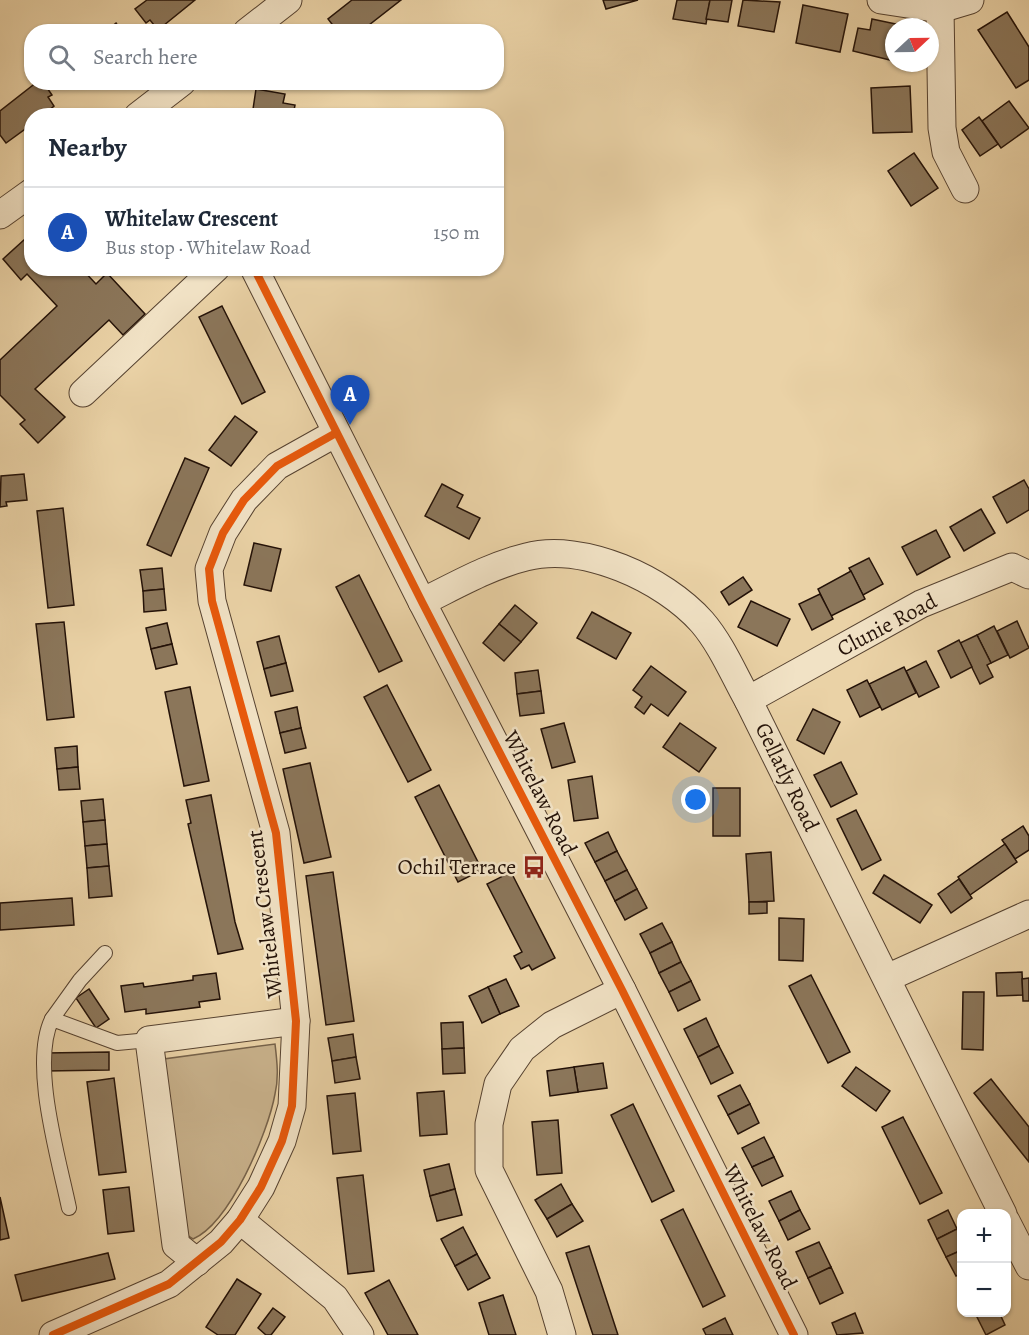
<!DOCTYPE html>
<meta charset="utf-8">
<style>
body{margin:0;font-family:Alegreya,serif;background:#f2f2f3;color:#1f2937}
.controls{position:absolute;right:18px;bottom:18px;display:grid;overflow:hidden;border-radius:12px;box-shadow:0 2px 4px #0004}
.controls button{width:54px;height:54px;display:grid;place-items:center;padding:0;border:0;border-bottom:2px solid #e0e1e3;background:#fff;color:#1f2937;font:30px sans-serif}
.compass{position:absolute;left:885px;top:18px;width:54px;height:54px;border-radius:50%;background:#fff;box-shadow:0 2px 4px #0004;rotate:68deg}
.you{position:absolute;left:696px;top:800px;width:21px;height:21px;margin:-15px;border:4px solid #fff;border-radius:50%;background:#1a73e8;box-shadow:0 0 0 9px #1a73e833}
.badge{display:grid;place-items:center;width:39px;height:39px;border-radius:50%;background:#8f2418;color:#fff;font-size:20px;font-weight:700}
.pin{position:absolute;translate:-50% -50px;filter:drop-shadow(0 2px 3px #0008)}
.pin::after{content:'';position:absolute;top:32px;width:21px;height:18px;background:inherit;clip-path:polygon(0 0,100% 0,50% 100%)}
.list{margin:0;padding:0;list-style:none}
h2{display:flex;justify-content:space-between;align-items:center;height:78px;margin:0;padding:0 24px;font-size:26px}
h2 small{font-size:20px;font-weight:400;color:#747a83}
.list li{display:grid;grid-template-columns:39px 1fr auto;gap:18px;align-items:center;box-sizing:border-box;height:90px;padding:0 24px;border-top:2px solid #e0e1e3}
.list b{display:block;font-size:22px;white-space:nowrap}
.list p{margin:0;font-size:20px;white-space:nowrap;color:#747a83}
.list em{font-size:20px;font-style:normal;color:#747a83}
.icon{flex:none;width:33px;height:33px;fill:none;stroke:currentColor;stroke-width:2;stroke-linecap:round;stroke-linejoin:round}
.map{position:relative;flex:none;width:1029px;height:1335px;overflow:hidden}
.search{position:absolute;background:#fff;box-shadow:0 2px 4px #0004;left:24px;top:24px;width:480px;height:66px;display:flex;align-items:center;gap:15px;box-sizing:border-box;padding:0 21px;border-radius:24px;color:#747a83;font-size:22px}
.panel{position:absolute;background:#fff;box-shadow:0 2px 4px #0004;left:24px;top:108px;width:480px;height:168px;border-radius:24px}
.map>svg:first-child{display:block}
.green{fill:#c8b18b;stroke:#76624a;stroke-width:1.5}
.building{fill:#8b765a;stroke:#241208;stroke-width:1.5}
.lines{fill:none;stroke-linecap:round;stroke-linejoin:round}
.service-casing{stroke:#564230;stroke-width:16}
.minor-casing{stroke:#564230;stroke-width:29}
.service{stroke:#f1e2c5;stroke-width:14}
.minor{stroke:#f1e2c5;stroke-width:27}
.cycleway-casing{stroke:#f1e2c5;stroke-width:11}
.cycleway{stroke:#e8590c;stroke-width:8}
.labels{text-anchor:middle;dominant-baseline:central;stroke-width:5;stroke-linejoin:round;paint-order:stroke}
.street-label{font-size:22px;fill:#241208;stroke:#f1e2c5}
.poi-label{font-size:22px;fill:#241208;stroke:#f1e2c5;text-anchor:end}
</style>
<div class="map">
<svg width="1029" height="1335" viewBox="0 0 1029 1335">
<rect width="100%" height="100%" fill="#ead2a6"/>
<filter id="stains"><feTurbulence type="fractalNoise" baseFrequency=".00333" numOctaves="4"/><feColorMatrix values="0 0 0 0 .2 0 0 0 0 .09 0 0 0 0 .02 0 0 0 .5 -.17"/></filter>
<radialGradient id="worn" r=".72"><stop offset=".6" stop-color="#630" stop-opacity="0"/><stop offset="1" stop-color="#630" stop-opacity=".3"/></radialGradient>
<path class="green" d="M 275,1044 C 277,1061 279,1077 275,1094 C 268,1133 230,1223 193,1239 L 185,1234 L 164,1059 Z"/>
<g class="building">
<polygon points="147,0 195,0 158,30 150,20 146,23 135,9"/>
<polygon points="352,0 401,0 360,32 331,32 335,28 328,19"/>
<polygon points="603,0 638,0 606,9"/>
<polygon points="677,0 710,0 706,24 673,19"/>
<polygon points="710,0 732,0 728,22 706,19"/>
<polygon points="743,0 780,2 774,32 738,26"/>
<polygon points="803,5 848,14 840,52 796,43"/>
<polygon points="1007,12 1029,47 1029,80 1016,88 978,30"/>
<polygon points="872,19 910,27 894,27 894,61 853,51 858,28 870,30"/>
<polygon points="116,23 122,32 105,32"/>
<polygon points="37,82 43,82 52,95 48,97 54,106 42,116 32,116 32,124 6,143 0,135 0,111"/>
<polygon points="910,86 912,132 873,133 871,88"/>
<polygon points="256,89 285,94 283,103 295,105 293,116 252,116"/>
<polygon points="1009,101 1029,128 1001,148 982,121"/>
<polygon points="979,117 998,144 980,156 962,130"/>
<polygon points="914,153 938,188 911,206 888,171"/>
<polygon points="25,239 32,246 32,268 81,268 96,284 107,273 145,314 123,335 109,320 35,389 65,417 38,443 20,424 25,420 0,395 0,360 57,306 27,274 21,280 3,259"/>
<polygon points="222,306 265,392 242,404 199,317"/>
<polygon points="235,416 257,432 231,466 209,450"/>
<polygon points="185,458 209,468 171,556 147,545"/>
<polygon points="24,474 27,500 6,502 7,506 0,507 1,476"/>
<polygon points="1024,480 1029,489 1029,510 1007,523 993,497"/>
<polygon points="442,484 463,495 457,507 480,518 469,539 425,516"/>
<polygon points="63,508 74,605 48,608 37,511"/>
<polygon points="981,509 995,533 964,551 950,527"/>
<polygon points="936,530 950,557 917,575 902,547"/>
<polygon points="254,543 281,549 271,591 244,585"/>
<polygon points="869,558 883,584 863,595 849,568"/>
<polygon points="162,568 164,589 143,591 140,570"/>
<polygon points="851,571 865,599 831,616 818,589"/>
<polygon points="359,575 402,661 379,672 336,587"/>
<polygon points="743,577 752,590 729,605 721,592"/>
<polygon points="164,589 166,610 144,612 143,591"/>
<polygon points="820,594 833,619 812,630 799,604"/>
<polygon points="751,601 790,619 777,646 738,627"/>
<polygon points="515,605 537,623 521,642 499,624"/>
<polygon points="592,612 631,633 616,659 577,638"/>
<polygon points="1017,621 1029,648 1010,658 997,631"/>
<polygon points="64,622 74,717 47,720 36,624"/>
<polygon points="167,623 172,644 151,649 146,628"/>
<polygon points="499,624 521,642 504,661 483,643"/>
<polygon points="994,626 1008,655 991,663 977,635"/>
<polygon points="977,635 991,663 987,665 993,677 980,684 960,643"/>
<polygon points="279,636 286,663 264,669 257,642"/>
<polygon points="959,640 972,667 951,678 938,651"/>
<polygon points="172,644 177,664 156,669 151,649"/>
<polygon points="926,661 939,687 919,697 906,671"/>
<polygon points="286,663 293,691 271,696 264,669"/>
<polygon points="651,666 686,692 668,716 651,704 644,714 635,707 642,697 633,690"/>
<polygon points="904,667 916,693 882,710 869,684"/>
<polygon points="538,670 541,691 517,694 515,673"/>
<polygon points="867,680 880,707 860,717 847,690"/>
<polygon points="387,685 431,770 408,782 364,697"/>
<polygon points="190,687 209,781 184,786 165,692"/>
<polygon points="541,691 544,713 520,716 517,694"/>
<polygon points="297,707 301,728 280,733 275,712"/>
<polygon points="813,709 840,722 824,754 797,740"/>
<polygon points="564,723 575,762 552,768 541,729"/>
<polygon points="680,723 716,748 699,772 663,747"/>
<polygon points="301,728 306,748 285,753 280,733"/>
<polygon points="77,746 78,767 57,769 55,748"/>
<polygon points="841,762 857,794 831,807 814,775"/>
<polygon points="310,763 331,857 304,863 283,769"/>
<polygon points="78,767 80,789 59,790 57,769"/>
<polygon points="592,776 598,818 574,821 568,780"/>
<polygon points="439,785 482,870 458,882 415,797"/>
<rect x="713" y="788" width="27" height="48"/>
<polygon points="211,795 235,922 243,949 218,954 188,824 191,823 186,800"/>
<polygon points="103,799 105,820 83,822 81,801"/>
<polygon points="856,810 881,860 862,870 837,819"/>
<polygon points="105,820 107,844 85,846 83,822"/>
<polygon points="1023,826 1029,836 1029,850 1015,859 1002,840"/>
<polygon points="608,832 617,851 595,862 585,843"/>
<polygon points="107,844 109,866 87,868 85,846"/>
<polygon points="1005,844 1017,862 970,895 958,877"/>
<polygon points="617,851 627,870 605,881 595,862"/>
<polygon points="771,852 774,901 749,902 746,854"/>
<polygon points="109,866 112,896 89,898 87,868"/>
<polygon points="627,870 637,889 615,901 605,881"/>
<polygon points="333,872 354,1021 326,1025 306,876"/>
<polygon points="511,872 555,958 532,970 529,965 521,969 514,956 522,952 487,884"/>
<polygon points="884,875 932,905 920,923 873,893"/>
<polygon points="959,879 972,898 951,913 938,894"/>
<polygon points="637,889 647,908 625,920 615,901"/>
<polygon points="72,898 74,925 0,930 0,903"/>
<polygon points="749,902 767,902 767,913 749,914"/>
<polygon points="779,918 804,919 803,961 779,960"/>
<polygon points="662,923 672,942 650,953 640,934"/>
<polygon points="672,942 681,962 659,973 650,953"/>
<polygon points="681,962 691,981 669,992 659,973"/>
<polygon points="1022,972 1023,995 997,996 996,973"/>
<polygon points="216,973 220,999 199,1002 200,1007 146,1014 146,1009 125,1012 121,986 143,983 144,987 193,980 193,976"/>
<polygon points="811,975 850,1052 828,1063 789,986"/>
<polygon points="1029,978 1029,1001 1023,1001 1022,979"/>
<polygon points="506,979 519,1006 500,1014 488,987"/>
<polygon points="691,981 700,1000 678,1011 669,992"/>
<polygon points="488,987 500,1014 482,1023 469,996"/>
<polygon points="89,989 109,1019 96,1028 76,998"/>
<polygon points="963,992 984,992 983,1050 962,1049"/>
<polygon points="706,1018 719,1046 698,1057 684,1029"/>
<polygon points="463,1022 464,1048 442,1049 441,1023"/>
<polygon points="353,1034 356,1057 332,1061 328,1038"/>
<polygon points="719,1046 733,1073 711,1084 698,1057"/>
<polygon points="464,1048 465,1073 443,1074 442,1049"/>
<polygon points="109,1052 109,1070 46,1071 46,1053"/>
<polygon points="356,1057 360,1079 335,1083 332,1061"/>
<polygon points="603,1063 607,1088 578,1092 574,1067"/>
<polygon points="574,1067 578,1092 550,1096 547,1071"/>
<polygon points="856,1067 890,1091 876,1111 842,1086"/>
<polygon points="114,1078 126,1172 99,1175 87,1082"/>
<polygon points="991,1079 1029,1127 1029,1162 974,1093"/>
<polygon points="740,1085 750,1104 728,1115 718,1096"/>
<polygon points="444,1091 447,1134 420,1136 417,1093"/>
<polygon points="355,1093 361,1151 333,1154 327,1096"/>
<polygon points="633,1104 674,1191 652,1202 611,1115"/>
<polygon points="750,1104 759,1123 738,1134 728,1115"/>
<polygon points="903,1117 942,1193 920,1204 882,1127"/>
<polygon points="558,1120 562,1173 537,1175 532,1122"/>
<polygon points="764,1137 774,1157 752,1167 742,1148"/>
<polygon points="774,1157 783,1176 762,1186 752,1167"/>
<polygon points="449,1164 455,1189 430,1196 424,1170"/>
<polygon points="363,1175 374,1271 348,1274 337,1178"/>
<polygon points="561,1184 572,1204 547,1219 535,1200"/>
<polygon points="129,1187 134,1231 108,1234 103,1190"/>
<polygon points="455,1189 462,1215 437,1221 430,1196"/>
<polygon points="791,1191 800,1210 779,1221 769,1201"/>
<polygon points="0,1197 9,1238 0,1240"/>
<polygon points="572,1204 583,1221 557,1237 547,1219"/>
<polygon points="683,1209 725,1296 703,1307 661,1220"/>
<polygon points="800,1210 810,1229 788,1240 779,1221"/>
<polygon points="948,1210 957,1229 937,1239 928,1220"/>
<polygon points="463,1227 477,1254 455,1266 441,1239"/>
<polygon points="957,1229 962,1237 962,1250 946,1257 937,1239"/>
<polygon points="819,1242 831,1267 808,1278 796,1252"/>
<polygon points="589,1246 618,1335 593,1335 566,1253"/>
<polygon points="962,1250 962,1273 956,1276 946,1257"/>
<polygon points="108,1253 115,1279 22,1301 15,1275"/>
<polygon points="477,1254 490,1278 468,1290 455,1266"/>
<polygon points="831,1267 843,1293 820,1304 808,1278"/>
<polygon points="237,1279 261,1294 235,1335 218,1335 206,1327"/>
<polygon points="389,1280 418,1335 388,1335 365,1293"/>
<polygon points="503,1295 516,1335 489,1335 479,1303"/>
<polygon points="273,1308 285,1317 271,1335 266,1335 258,1328"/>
<polygon points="982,1312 999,1312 1005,1325 986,1335 976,1315"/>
<polygon points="855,1313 863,1333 837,1335 832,1323"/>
<polygon points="725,1318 733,1335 706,1335 703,1329"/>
</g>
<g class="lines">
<g class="service-casing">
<g id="service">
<polyline points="52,1019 80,980 105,953"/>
<path d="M 69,1208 C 59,1159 30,1064 52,1019 L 117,1043 L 149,1040"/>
</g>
</g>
<g class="minor-casing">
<g id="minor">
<polyline points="881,0 940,9 970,0"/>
<polyline points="940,9 942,128 946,152 965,189"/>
<polyline points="247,32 288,0"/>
<polyline points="138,116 182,82"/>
<polyline points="0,215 32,192"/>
<polyline points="254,268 422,602 622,990 794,1335"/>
<polyline points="83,393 216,268"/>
<path d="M 422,602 C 455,586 489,566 526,557 C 583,542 664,579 702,622 C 721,644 734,675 748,700 L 1003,1214"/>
<polyline points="748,700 921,604 1012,567 1029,575"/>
<polyline points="887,978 1029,914"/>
<polyline points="240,1220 335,1298 360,1335"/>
<polyline points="1006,1221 1029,1266"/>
<polyline points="197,1262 176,1245 149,1040 296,1021"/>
<polyline points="53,1335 169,1284 221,1242 240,1220 261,1187 282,1141 292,1106 296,1021 276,833 212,601 209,569 223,533 244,500 277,466 336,433"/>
<polyline points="562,1335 549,1291 489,1170 489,1124 498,1084 522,1049 552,1025 622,990"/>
</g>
</g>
<use href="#service" class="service"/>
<use href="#minor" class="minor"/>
<g class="cycleway-casing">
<g id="cycleway">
<polyline points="254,268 422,602 622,990 794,1335"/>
<polyline points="53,1335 169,1284 221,1242 240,1220 261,1187 282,1141 292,1106 296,1021 276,833 212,601 209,569 223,533 244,500 277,466 336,433"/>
</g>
</g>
<use href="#cycleway" class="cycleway"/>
</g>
<defs>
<g id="bus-bare" transform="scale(1.8)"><path d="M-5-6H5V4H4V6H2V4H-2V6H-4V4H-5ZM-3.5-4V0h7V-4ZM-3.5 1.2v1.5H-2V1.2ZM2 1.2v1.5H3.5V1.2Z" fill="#8f2418" stroke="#f1e2c5" stroke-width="2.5" paint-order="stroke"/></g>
</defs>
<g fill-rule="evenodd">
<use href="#bus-bare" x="534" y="867"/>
</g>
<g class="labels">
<g class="street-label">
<text transform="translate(887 625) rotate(-28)">Clunie Road</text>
<text transform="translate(787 777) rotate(64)">Gellatly Road</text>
<text transform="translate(540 793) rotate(63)">Whitelaw Road</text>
<text transform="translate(265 914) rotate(-97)">Whitelaw Crescent</text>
<text transform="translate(760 1227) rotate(63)">Whitelaw Road</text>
</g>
<g class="poi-label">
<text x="516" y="867">Ochil Terrace</text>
</g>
</g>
<rect width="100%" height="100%" filter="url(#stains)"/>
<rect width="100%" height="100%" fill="url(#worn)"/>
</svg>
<div class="controls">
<button>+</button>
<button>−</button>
</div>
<svg class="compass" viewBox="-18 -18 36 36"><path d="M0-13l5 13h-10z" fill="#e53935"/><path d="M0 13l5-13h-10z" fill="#747a83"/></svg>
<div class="you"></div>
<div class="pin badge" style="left:350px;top:425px;background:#1a4fb4">A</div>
<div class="search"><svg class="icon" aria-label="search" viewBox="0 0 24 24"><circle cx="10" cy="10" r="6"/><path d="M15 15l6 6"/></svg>Search here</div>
<section class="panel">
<h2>Nearby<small></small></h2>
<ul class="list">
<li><span class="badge" style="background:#1a4fb4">A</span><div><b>Whitelaw Crescent</b><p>Bus stop · Whitelaw Road</p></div><em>150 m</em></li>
</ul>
</section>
</div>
